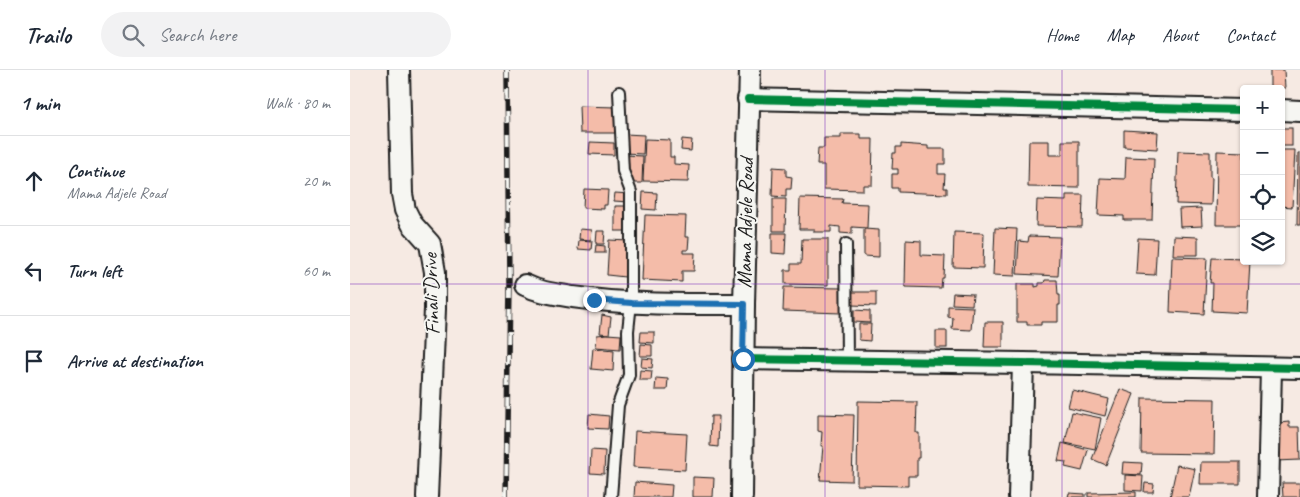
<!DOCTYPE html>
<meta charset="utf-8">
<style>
body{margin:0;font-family:Caveat,sans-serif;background:#f2f2f3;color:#1f2937}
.controls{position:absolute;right:15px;top:15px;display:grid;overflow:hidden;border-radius:5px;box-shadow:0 1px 4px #0004}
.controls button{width:45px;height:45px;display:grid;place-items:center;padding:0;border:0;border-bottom:1px solid #e0e1e3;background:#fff;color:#1f2937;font:25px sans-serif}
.stop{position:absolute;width:15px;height:15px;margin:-11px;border:4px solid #1f6fb2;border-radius:50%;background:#fff}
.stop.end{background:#1f6fb2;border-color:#fff;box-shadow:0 1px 5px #0008}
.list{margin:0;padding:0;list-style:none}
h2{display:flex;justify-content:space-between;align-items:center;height:65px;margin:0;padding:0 20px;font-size:21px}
h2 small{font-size:16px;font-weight:400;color:#747a83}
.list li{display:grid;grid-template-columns:32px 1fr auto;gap:15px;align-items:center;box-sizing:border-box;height:90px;padding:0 20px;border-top:1px solid #e0e1e3}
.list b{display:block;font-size:19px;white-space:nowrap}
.list p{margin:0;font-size:16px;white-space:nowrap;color:#747a83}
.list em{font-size:16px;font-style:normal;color:#747a83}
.icon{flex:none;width:28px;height:28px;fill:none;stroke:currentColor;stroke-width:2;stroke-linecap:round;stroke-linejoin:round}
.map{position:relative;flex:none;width:950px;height:427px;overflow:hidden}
header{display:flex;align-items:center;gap:30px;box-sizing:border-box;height:70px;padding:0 25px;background:#fff;border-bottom:1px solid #e0e1e3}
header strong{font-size:24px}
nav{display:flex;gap:28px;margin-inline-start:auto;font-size:18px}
.search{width:350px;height:45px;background:#f2f2f3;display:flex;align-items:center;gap:12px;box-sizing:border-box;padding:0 18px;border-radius:28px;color:#747a83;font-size:19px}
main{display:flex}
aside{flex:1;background:#fff}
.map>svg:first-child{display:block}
.building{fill:#f4bca9;stroke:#1c1c1c}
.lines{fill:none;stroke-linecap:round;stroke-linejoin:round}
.service-casing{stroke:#1c1c1c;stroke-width:14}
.minor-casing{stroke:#1c1c1c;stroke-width:24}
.service{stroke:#f6f6f2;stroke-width:10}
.minor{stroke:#f6f6f2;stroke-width:20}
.rail-casing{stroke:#1c1c1c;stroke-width:5.5}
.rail{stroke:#f6f6f2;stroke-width:4;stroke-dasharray:11;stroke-linecap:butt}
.cycleway-casing{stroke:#f6f6f2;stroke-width:11}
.cycleway{stroke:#00873e;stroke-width:8}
.route{stroke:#1f6fb2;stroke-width:6}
.grid{fill:none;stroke:#7b2cbf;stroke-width:1;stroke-opacity:0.55}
.labels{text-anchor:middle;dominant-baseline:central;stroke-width:4;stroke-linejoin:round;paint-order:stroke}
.street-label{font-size:21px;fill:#1c1c1c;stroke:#f6f6f2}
</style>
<header>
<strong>Trailo</strong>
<div class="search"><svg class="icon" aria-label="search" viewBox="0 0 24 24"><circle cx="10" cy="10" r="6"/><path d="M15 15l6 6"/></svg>Search here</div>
<nav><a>Home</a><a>Map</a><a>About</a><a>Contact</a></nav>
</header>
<main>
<aside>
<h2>1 min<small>Walk · 80 m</small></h2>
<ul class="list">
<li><svg class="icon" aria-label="ahead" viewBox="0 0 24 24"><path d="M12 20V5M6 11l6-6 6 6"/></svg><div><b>Continue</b><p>Mama Adjele Road</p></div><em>20 m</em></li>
<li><svg class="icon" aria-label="left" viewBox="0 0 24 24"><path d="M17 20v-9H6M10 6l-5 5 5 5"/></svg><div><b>Turn left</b></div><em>60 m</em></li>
<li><svg class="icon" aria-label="arrive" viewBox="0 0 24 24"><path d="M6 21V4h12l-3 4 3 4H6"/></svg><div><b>Arrive at destination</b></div></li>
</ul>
</aside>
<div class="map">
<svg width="950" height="427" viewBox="0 0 950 427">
<rect width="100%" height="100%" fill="#f6eae3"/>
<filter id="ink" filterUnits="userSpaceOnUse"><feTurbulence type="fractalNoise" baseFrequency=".02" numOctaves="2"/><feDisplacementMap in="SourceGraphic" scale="10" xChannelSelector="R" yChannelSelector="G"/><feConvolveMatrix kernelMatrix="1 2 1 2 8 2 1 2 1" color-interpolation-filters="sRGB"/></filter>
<g filter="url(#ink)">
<g class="building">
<polygon points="920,0 934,0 935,18 920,19"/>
<polygon points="229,36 266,37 266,63 230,63"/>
<rect x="931" y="58" width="11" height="18"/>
<polygon points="774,60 808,62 807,79 774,77"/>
<polygon points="275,64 294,65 293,84 274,83"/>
<polygon points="491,64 511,64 511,69 523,69 522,115 513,115 513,120 474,119 474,95 467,95 468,78 474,78 474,68 491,68"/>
<polygon points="295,69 320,70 320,87 324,87 324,94 339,95 338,112 293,111"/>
<polygon points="332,69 342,70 341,81 331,80"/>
<polygon points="679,71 699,71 699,85 712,85 712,71 729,71 729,118 678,117"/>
<polygon points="240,72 264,73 264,85 239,84"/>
<polygon points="551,74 578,76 578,79 595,79 595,94 588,94 588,104 595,104 594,118 597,118 597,124 548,122 548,118 542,118 542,104 548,104 548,99 542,99 543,83 546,83 546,77 551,77"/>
<polygon points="931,80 945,80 942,137 931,136"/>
<polygon points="828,81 860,82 860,107 862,108 861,135 826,134"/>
<polygon points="867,81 894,82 894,155 866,155"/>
<polygon points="948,83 950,83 950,155 947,155"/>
<polygon points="274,85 293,86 292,113 280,113"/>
<polygon points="776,87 804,88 802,150 774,150 774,146 748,145 750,108 775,109"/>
<polygon points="423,97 436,98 436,106 442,107 441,119 436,119 436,127 422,126"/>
<polygon points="234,119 258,120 257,135 254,135 254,139 233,138"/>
<polygon points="293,122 307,123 306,140 292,139"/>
<polygon points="265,123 279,124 279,132 264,131"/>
<polygon points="716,125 733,125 732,157 686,156 687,130 716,131"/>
<polygon points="450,128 493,129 492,133 518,134 517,158 502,157 502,164 490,163 490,157 481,156 481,162 464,162 464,159 449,159"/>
<polygon points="423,129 436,129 435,161 423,161"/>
<polygon points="265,136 279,136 278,161 265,161"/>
<polygon points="851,138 852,156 830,157 829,139"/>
<polygon points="931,139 933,139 932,158 931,158"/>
<polygon points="295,145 336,146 335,167 339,167 338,180 333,180 333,183 345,183 344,201 332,201 332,212 292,210"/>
<polygon points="645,158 667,159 665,206 643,205"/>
<polygon points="230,159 242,160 241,170 229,169"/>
<polygon points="514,159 529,160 529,187 514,186"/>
<polygon points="247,161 255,161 254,174 246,174"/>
<polygon points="604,162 634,163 633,198 603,197"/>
<polygon points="422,163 436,163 435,184 422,183"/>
<polygon points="679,166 710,167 708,206 667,204 669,171 678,172"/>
<polygon points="824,166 848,167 848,185 823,185"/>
<polygon points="788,168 807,169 805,205 786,204"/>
<polygon points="452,169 478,169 478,215 435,214 435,200 441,200 441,194 451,194"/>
<polygon points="229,170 242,171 241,180 228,179"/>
<polygon points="259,170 278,171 275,207 257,205"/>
<polygon points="556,170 571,171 571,185 595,186 594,208 592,208 591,218 555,217"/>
<polygon points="246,175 255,176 255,183 245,183"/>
<polygon points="822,187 857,188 854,244 820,242"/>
<polygon points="862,188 894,189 894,191 900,191 897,243 862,241 863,213 860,213"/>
<polygon points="695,210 707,210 708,225 710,225 710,235 708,235 708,252 691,252 691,255 677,255 677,252 667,252 667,214 685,214 685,217 689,216 689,213 694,213"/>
<polygon points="434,217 491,218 491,243 433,241"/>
<polygon points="502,222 526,222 526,236 502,235"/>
<polygon points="603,223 623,224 622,235 602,234"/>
<polygon points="598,236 623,237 621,260 602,259 603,248 598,247"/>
<polygon points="504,240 520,241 520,253 504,252"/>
<polygon points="252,245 261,247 259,264 250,263"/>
<polygon points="635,252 653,252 653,277 634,277"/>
<polygon points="509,254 521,254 520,271 509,270"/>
<rect x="586" y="261" width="11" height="17"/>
<polygon points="291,262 304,262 304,273 290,272"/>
<polygon points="257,264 271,265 270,279 246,277 247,265"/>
<polygon points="291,274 302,275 302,286 290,286"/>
<polygon points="243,278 264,280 263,301 241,299"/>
<polygon points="292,288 303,289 302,298 291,297"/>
<polygon points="290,300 302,301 301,310 289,310"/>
<polygon points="306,308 318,309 317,320 305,320"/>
<polygon points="770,319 784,324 756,395 742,389"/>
<polygon points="722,320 759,329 755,346 718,337"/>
<polygon points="792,328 865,329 864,384 791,383"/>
<polygon points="508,331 567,332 566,363 569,363 569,388 567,388 567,406 558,406 558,416 507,415"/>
<polygon points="722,342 751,348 745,379 715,373"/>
<polygon points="239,344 259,346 258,359 238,358"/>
<polygon points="468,344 504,345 502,411 470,410 473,376 471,376 472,362 468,361"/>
<polygon points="361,346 369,346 368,377 360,376"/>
<polygon points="939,352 939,357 949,357 950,390 926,391 929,353"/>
<polygon points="285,361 337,364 335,400 283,397"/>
<polygon points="712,373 738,380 732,401 715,397 716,392 708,391"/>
<polygon points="241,380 255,381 254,404 240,403"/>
<polygon points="773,392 792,393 791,405 772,404"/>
<polygon points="851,392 890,392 890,414 850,414"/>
<polygon points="827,395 845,399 839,427 820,427"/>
<polygon points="775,405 793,406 792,421 775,420"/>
<polygon points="343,407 364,408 363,427 343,427"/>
<polygon points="285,412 322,415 321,427 284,427"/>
<polygon points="795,413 804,414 803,422 794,422"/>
<polygon points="932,413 950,413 950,427 933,427"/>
<polygon points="786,422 786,427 738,427 738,423"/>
<polygon points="719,423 735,424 735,427 718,427"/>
</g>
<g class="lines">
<g class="service-casing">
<g id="service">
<polyline points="496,174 497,290"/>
<polyline points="261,427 268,335 279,305 278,261 281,233 281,122 273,101 269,22"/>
</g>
</g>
<g class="minor-casing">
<g id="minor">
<polyline points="49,0 52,124 55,140 62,154 80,174 85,202 85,239 77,427"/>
<polyline points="398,29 894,40"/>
<polyline points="931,40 950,41"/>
<path d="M 175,215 C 191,223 206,224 223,227 C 280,235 337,234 394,234"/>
<polyline points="393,289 673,293 950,298"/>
<polyline points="392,427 394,234 400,0"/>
<polyline points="669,427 673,293"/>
<polyline points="918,427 921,298"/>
</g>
</g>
<use href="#service" class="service"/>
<use href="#minor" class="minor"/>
<g class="rail-casing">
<polyline id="rail" points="156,427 159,214 157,0"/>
</g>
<use href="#rail" class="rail"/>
<g class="cycleway-casing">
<g id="cycleway">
<polyline points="398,29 894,40"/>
<polyline points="393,289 673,293 950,298"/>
</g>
</g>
<use href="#cycleway" class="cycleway"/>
</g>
</g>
<g class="lines" filter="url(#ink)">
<polyline class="route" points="244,230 281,233 394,234 393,289"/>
</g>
<path class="grid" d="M 238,0 L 238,427M 475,0 L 475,427M 712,0 L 712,427M 0,214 L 950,214"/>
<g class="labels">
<g class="street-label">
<text transform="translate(395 153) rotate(-89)">Mama Adjele Road</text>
<text transform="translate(81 224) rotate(-92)">Finali Drive</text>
</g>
</g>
</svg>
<div class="controls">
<button>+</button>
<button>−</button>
<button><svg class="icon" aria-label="locate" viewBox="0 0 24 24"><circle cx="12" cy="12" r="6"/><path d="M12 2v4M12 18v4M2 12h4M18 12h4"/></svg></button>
<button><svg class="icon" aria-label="layers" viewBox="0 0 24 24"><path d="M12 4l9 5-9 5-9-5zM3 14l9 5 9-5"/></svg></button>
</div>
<div class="stop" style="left:393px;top:289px"></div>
<div class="stop end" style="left:244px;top:230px"></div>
</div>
</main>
